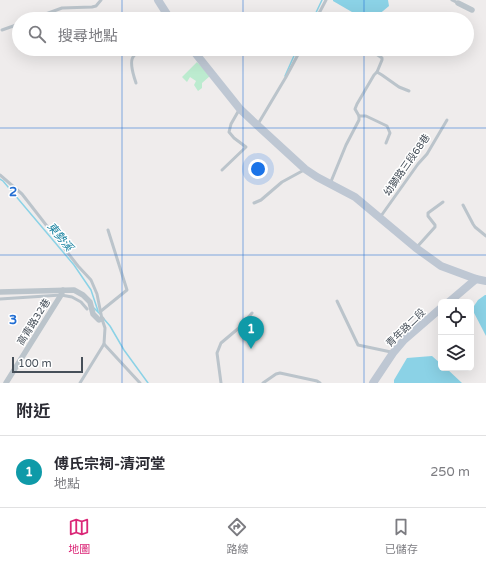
<!DOCTYPE html>
<html lang="zh-TW">
<meta charset="utf-8">
<style>
body{margin:0;font-family:"Varela Round","Noto Sans TC",sans-serif;background:#f7f7f7;color:#2b2b33}
.controls{position:absolute;right:12px;bottom:12px;display:grid;overflow:hidden;border-radius:6px;box-shadow:0 4px 16px #0002}
.controls button{width:36px;height:36px;display:grid;place-items:center;padding:0;border:0;border-bottom:1px solid #e1e1e2;background:#fff;color:#2b2b33;font:20px sans-serif}
.scale{position:absolute;left:12px;bottom:10px;width:71px;box-sizing:border-box;padding-left:4px;border:2px solid #464f59;border-top:0;font-size:11px;line-height:14px;white-space:nowrap;color:#464f59;-webkit-text-stroke:3px #fff;paint-order:stroke}
.you{position:absolute;left:258px;top:169px;width:14px;height:14px;margin:-10px;border:3px solid #fff;border-radius:50%;background:#1a73e8;box-shadow:0 0 0 6px #1a73e833}
.badge{display:grid;place-items:center;width:26px;height:26px;border-radius:50%;background:#db2777;color:#fff;font-size:13px;font-weight:700}
.pin{position:absolute;translate:-50% -33px;filter:drop-shadow(0 1px 2px #0008)}
.pin::after{content:'';position:absolute;top:21px;width:14px;height:12px;background:inherit;clip-path:polygon(0 0,100% 0,50% 100%)}
.list{margin:0;padding:0;list-style:none}
h2{display:flex;justify-content:space-between;align-items:center;height:52px;margin:0;padding:0 16px;font-size:17px}
h2 small{font-size:13px;font-weight:400;color:#7c7c81}
.list li{display:grid;grid-template-columns:26px 1fr auto;gap:12px;align-items:center;box-sizing:border-box;height:72px;padding:0 16px;border-top:1px solid #e1e1e2}
.list b{display:block;font-size:15px;white-space:nowrap}
.list p{margin:0;font-size:13px;white-space:nowrap;color:#7c7c81}
.list em{font-size:13px;font-style:normal;color:#7c7c81}
.icon{flex:none;width:22px;height:22px;fill:none;stroke:currentColor;stroke-width:2;stroke-linecap:round;stroke-linejoin:round}
.map{position:relative;flex:none;width:486px;height:383px;overflow:hidden}
.search{position:absolute;background:#fff;box-shadow:0 4px 16px #0002;left:12px;right:12px;top:12px;height:44px;display:flex;align-items:center;gap:10px;box-sizing:border-box;padding:0 14px;border-radius:22px;color:#7c7c81;font-size:15px}
.sheet{height:124px;background:#fff}
nav{display:flex;justify-content:space-around;align-items:center;box-sizing:border-box;height:56px;border-top:1px solid #e1e1e2;background:#fff;font-size:11px;color:#7c7c81}
nav a{display:grid;justify-items:center;gap:2px}
nav .on{color:#db2777}
.map>svg:first-child{display:block}
.green{fill:#bcebcf}
.water{fill:#8bd2e6}
.lines{fill:none;stroke-linecap:round;stroke-linejoin:round}
.stream{stroke:#8bd2e6;stroke-width:1.5}
.lane{stroke:#bbc4cb;stroke-width:3}
.street{stroke:#bbc4cb;stroke-width:5.5}
.secondary{stroke:#bec7d3;stroke-width:8}
.grid{fill:none;stroke:#226ed3;stroke-width:1;stroke-opacity:0.55}
.labels{text-anchor:middle;dominant-baseline:central;stroke-width:3;stroke-linejoin:round;paint-order:stroke}
.street-label{font-size:10px;fill:#464f59;stroke:#fff}
.water-label{font-size:11px;font-style:italic;fill:#137f9e;stroke:#fff}
.grid-label{font-size:13px;text-anchor:middle;font-weight:bold;fill:#226ed3;stroke:#fff;stroke-width:3;stroke-linejoin:round;paint-order:stroke}
</style>
<div class="map">
<svg width="486" height="383" viewBox="0 0 486 383">
<rect width="100%" height="100%" fill="#efecec"/>
<polygon class="green" points="197,62 210,76 202,83 202,88 198,91 194,85 196,81 190,77 187,82 182,77"/>
<g class="water">
<polygon points="333,0 388,0 389,6 377,16 376,19 364,19 333,1"/>
<polygon points="485,295 486,295 486,336 472,309 478,300"/>
<polygon points="432,356 441,364 441,368 446,368 462,383 394,383 394,380 407,358"/>
</g>
<g class="lines">
<g class="stream">
<polyline points="313,19 322,0"/>
<polyline points="285,76 297,49"/>
<polyline points="0,179 3,181 74,265 91,290 98,311"/>
<polyline points="94,308 100,314"/>
<polyline points="104,319 110,326 124,350 148,383"/>
</g>
<g class="lane">
<polyline points="452,0 458,3"/>
<polyline points="32,19 62,8 92,7 96,6 101,0"/>
<polyline points="316,19 326,0"/>
<polyline points="2,30 19,24"/>
<polyline points="369,49 382,58 382,60 377,72"/>
<path d="M 136,83 C 134,77 129,63 133,57 C 135,54 139,51 143,49"/>
<polyline points="359,116 366,116 387,126 390,133 386,143"/>
<polyline points="258,124 286,77 301,49"/>
<polyline points="222,170 246,147 234,138 229,132 231,124 239,110"/>
<polyline points="0,175 22,194 78,266 91,280 97,294 102,319 105,328 104,344"/>
<polyline points="330,184 346,145 359,120 359,116 355,109 357,104 374,75 377,72 382,75 399,87 409,91"/>
<polyline points="254,203 261,200 282,182 304,170"/>
<polyline points="463,205 473,224 475,227 486,236"/>
<polyline points="381,216 418,164 427,154 447,120"/>
<polyline points="417,247 435,227 435,225 428,216 428,213 443,202"/>
<polyline points="0,299 61,295 72,297 81,302 87,309"/>
<polyline points="337,301 358,345 391,352"/>
<polyline points="101,311 127,290 108,230"/>
<polyline points="80,383 104,344 140,383"/>
<polyline points="221,383 217,353 221,343 240,327 252,313"/>
<polyline points="263,383 276,374 280,373 317,381 320,383"/>
</g>
<g class="street">
<polyline points="458,3 472,10"/>
<polyline points="0,292 74,290 83,295 90,302 93,314 99,320 102,319"/>
<polyline points="6,383 61,295 63,290"/>
</g>
<g class="secondary">
<polyline points="158,0 170,19"/>
<polyline points="192,49 240,109 257,125 305,169 317,177 355,197 416,248 441,266 476,279 486,281"/>
<polyline points="449,302 476,279"/>
<polyline points="373,383 393,353 404,340 441,308"/>
</g>
</g>
<path class="grid" d="M 122,0 L 122,19M 243,0 L 243,19M 364,0 L 364,19M 122,49 L 122,383M 243,49 L 243,383M 364,49 L 364,383M 0,128 L 486,128M 0,255 L 486,255"/>
<g class="labels">
<g class="street-label">
<text transform="translate(407 165) rotate(-55)">幼獅路三段68巷</text>
<text transform="translate(34 322) rotate(-58)">高青路32巷</text>
<text transform="translate(406 328) rotate(-44)">青年路二段</text>
</g>
<g class="water-label">
<text transform="translate(60 237) rotate(50)">東勢溪</text>
</g>
</g>
<g class="grid-label">
<text x="13" y="196">2</text>
<text x="13" y="324">3</text>
</g>
</svg>
<div class="controls">
<button><svg class="icon" aria-label="locate" viewBox="0 0 24 24"><circle cx="12" cy="12" r="6"/><path d="M12 2v4M12 18v4M2 12h4M18 12h4"/></svg></button>
<button><svg class="icon" aria-label="layers" viewBox="0 0 24 24"><path d="M12 4l9 5-9 5-9-5zM3 14l9 5 9-5"/></svg></button>
</div>
<div class="scale">100 m</div>
<div class="you"></div>
<div class="pin badge" style="left:251px;top:349px;background:#0f9aa8">1</div>
<div class="search"><svg class="icon" aria-label="search" viewBox="0 0 24 24"><circle cx="10" cy="10" r="6"/><path d="M15 15l6 6"/></svg>搜尋地點</div>
</div>
<section class="sheet">
<h2>附近<small></small></h2>
<ul class="list">
<li><span class="badge" style="background:#0f9aa8">1</span><div><b>傅氏宗祠-清河堂</b><p>地點</p></div><em>250 m</em></li>
</ul>
</section>
<nav>
<a class="on"><svg class="icon" aria-label="map" viewBox="0 0 24 24"><path d="M3 6l6-2 6 2 6-2v14l-6 2-6-2-6 2zM9 4v14M15 6v14"/></svg>地圖</a>
<a><svg class="icon" aria-label="directions" viewBox="0 0 24 24"><path d="M12 3l9 9-9 9-9-9zM9 14v-3h6M13 9l2 2-2 2"/></svg>路線</a>
<a><svg class="icon" aria-label="saved" viewBox="0 0 24 24"><path d="M7 4h10v16l-5-4-5 4z"/></svg>已儲存</a>
</nav>
